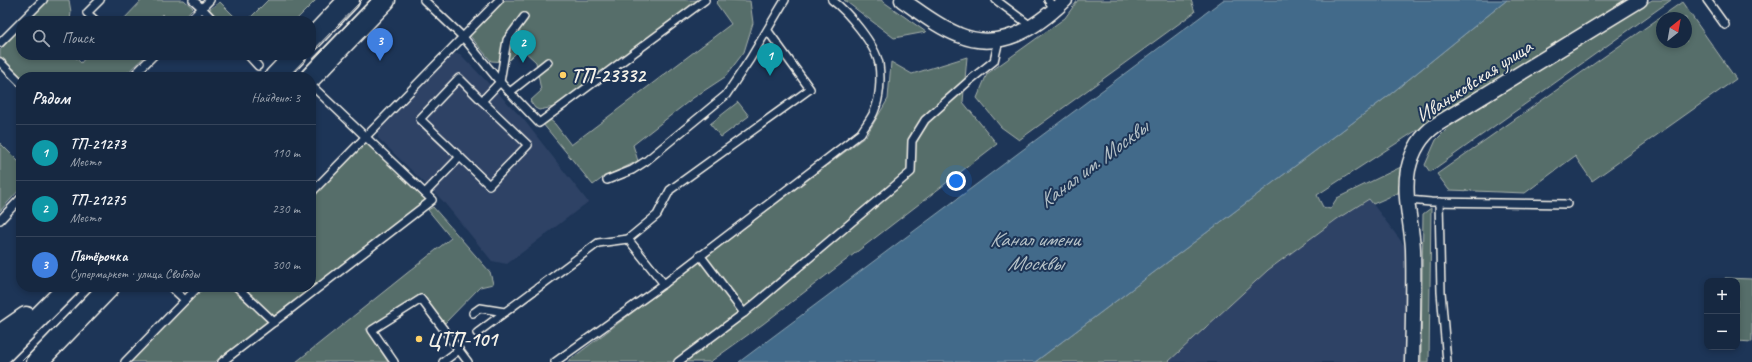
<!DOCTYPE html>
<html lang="ru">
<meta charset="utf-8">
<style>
body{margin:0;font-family:Caveat,sans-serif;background:#1f3048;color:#f1f3f6}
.controls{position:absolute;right:12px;bottom:12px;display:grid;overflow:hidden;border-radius:8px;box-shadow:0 2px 6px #0003}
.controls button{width:36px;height:36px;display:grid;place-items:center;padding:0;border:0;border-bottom:1px solid #35445a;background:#162841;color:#f1f3f6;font:20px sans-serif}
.compass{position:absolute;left:1656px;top:12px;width:36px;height:36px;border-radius:50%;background:#162841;box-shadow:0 2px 6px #0003;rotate:31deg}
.you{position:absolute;left:956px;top:181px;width:14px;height:14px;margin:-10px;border:3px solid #fff;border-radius:50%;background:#1a73e8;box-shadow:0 0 0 6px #1a73e833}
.badge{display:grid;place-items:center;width:26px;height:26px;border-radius:50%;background:#ffd166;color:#fff;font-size:13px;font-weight:700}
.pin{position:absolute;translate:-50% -33px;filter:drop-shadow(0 1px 2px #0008)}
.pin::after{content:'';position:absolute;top:21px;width:14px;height:12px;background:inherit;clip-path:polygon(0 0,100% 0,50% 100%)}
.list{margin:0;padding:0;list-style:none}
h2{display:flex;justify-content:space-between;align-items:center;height:52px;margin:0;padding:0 16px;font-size:17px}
h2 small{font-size:13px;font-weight:400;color:#9ea6b1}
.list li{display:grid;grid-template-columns:26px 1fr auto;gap:12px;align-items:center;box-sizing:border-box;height:56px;padding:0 16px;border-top:1px solid #35445a}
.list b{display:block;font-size:15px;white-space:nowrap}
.list p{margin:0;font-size:13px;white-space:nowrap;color:#9ea6b1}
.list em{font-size:13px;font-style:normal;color:#9ea6b1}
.icon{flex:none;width:22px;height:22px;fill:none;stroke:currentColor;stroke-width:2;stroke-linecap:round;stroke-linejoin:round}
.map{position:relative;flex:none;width:1752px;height:362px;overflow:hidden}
.search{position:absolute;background:#162841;box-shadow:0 2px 6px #0003;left:16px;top:16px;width:300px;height:44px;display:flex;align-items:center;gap:10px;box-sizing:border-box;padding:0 14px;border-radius:16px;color:#9ea6b1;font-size:15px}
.panel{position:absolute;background:#162841;box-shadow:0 2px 6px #0003;left:16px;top:72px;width:300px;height:220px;border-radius:16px}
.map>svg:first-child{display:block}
.built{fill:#2e4265}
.green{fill:#576e6b;stroke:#a6b0aa;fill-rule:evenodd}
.water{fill:#426b8a;stroke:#89a1b0}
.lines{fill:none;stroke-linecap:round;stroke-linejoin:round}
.lane-casing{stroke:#f4f1e8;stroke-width:10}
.street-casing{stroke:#f4f1e8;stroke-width:17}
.secondary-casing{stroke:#f4f1e8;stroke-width:23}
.lane{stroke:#1d3557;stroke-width:7}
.street{stroke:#1d3557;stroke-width:14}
.secondary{stroke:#1d3557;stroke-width:20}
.tram{stroke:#f4f1e8;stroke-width:1}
.poi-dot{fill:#ffd166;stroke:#1d3557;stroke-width:1.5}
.labels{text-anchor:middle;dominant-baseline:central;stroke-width:4;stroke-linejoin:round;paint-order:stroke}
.poi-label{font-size:20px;font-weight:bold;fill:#f4f1e8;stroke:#1d3557;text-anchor:start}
.street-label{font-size:20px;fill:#f4f1e8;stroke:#1d3557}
.water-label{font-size:21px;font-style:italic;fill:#b6c2c7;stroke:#1d3557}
</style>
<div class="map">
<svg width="1752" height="362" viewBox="0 0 1752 362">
<rect width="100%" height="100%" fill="#1d3557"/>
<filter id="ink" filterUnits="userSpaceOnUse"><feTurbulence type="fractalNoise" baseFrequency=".025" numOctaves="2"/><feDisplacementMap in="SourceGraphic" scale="8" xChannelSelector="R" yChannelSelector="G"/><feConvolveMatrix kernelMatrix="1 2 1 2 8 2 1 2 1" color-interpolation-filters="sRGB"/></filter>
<g filter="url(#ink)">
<g class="built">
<polygon points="451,54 460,54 524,120 588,202 507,264 492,261 442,200 378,138 378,130"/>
<polygon points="1369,199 1410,253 1405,362 1168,362 1268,270 1337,219"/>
</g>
<g class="green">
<polygon points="49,0 69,0 71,12 70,21 28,21"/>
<polygon points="142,0 184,0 193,8 181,21 169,21 162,14 155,21 122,21"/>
<polygon points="268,0 316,0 295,21 247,21"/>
<polygon points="505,0 700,0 554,107 539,110 535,108 530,101 541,91 536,62 521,48 507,62 491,61 470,36"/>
<polygon points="719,0 750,1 753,23 744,52 725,77 693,98 633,145 638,161 604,177 593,185 543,124 549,119 555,124 571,145 731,24 716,3"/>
<polygon points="844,0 881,0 926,32 894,38"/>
<polygon points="1078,0 1191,0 1195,12 1019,140 1001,127 977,98 987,74 1065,18"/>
<polygon points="1507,0 1627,0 1595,21 1414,132 1317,195 1323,207 1330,209 1337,198 1403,166 1398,193 1373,204 1369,199 1337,219 1268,270 1168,362 1035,362 1388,96"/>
<polygon points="1652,0 1671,0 1430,172 1425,165 1436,140 1449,127"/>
<polygon points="220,2 239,21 219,21 208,10"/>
<path d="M 1682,2 L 1736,79 L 1592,181 L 1575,156 L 1525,193 L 1449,190 L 1437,174 ZM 1662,18 L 1686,18 L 1686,42 L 1662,42 Z"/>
<polygon points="21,28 21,55 73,55 81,63 87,55 146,55 123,77 22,77 0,56 0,50"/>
<polygon points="967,57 963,102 997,144 763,324 710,362 567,362 866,136 888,99 891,62 912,74"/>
<polygon points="738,102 749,116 721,137 710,124"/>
<polygon points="0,143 21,164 21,188 0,211"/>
<polygon points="366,143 426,200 274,316 243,287 311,287 311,199"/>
<polygon points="433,207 490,272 493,284 480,287 445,323 421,294 366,329 388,362 296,362 451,238 428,210"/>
<polygon points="1431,208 1429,362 1421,362 1423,214"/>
<polygon points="1725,278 1752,279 1752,342 1737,341 1737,281 1725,281"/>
<polygon points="202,287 231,287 268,322 215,362 129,362"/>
</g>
<polygon class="water" points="1223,0 1507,0 1388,96 1035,362 739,362"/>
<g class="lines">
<g class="lane-casing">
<g id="lane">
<polyline points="210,0 202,8 214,21"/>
<polyline points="424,0 463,37 500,82 539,123 705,0"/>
<polyline points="996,0 1032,27"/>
<polyline points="1048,0 1055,10"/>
<polyline points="1707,0 1725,25"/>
<polyline points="22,21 43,0"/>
<polyline points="96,21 87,13 100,0"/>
<polyline points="189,21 202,8 193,0"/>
<polyline points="0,43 21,22"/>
<polyline points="248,55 258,66"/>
<polyline points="0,62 21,83"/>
<polyline points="132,77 154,55"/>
<polyline points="510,92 548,62"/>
<polyline points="460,157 489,185 528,145 482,101"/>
<polyline points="607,180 632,170 646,161 726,95 750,59 785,0"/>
<polyline points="311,193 499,0"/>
<polyline points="425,193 460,157 420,119 459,78 482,101 500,82 507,40 524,17"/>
<polyline points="1408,200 1431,202 1567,204"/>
<polyline points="1439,202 1441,292 1447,362"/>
<polyline points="0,220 21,198"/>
<polyline points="628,239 664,284"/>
<polyline points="700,255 744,313"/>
<polyline points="171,287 185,300"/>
<polyline points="237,287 274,322"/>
<polyline points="473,313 480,308 505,312"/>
<polyline points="477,333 598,243 628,239 657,215 670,190 810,89 768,31"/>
<polyline points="125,362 198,287"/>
<polyline points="222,362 432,200 311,85"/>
<polyline points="394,362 372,330 421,299 459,350"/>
<polyline points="443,362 459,350 468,362"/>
<path d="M 555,362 L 664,284 L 861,133 C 865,126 871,119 874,112 C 880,98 881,79 879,64 C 875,44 848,12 832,0"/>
<polyline points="678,362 744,313 911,172 912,141 925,120 970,80 994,61 999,40"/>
</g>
</g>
<g class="street-casing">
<g id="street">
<path d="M 902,0 C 920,12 938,27 959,35 C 1000,52 1036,28 1065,0"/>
<path d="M 1412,362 C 1413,325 1414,287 1413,249 C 1412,224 1403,196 1408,170 C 1412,152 1420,136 1436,125 L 1640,0"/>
</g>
</g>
<g class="secondary-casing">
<g id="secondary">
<polyline points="311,40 349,0"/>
<polyline points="275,77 296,55"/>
<polyline points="311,77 385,0"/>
<polyline points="0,335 26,317"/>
<polyline points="0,356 69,287"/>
<polyline points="37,362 109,287"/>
</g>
</g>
<use href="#lane" class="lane"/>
<use href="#street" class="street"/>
<use href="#secondary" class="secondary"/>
<g class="tram">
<polyline points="311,53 362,0"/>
<polyline points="288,77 309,55"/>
<polyline points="297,77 371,0"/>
<polyline points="21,362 95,287"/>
</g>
</g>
</g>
<g class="poi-dot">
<circle cx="563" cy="75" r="4"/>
<circle cx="419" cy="339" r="4"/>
</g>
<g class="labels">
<g class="poi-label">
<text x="571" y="75">ТП-23332</text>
<text x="427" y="339">ЦТП-101</text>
</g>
<g class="street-label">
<text transform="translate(1474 81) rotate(-33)">Иваньковская улица</text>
</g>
<g class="water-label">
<text transform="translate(1093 164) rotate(-37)">Канал им. Москвы</text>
<text x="1035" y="239">Канал имени<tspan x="1035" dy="24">Москвы</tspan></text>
</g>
</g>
</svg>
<div class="controls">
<button>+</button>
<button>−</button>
</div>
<svg class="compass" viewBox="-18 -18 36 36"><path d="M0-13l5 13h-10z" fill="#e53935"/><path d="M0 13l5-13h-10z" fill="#9ea6b1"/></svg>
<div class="you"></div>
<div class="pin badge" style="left:770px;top:76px;background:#0f9aa8">1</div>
<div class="pin badge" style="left:523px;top:63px;background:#0f9aa8">2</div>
<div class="pin badge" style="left:380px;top:61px;background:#3f7fe0">3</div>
<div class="search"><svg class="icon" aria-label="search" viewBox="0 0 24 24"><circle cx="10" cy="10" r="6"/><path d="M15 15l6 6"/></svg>Поиск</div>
<section class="panel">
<h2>Рядом<small>Найдено: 3</small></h2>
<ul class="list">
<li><span class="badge" style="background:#0f9aa8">1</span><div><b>ТП-21273</b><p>Место</p></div><em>110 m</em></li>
<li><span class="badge" style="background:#0f9aa8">2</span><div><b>ТП-21275</b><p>Место</p></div><em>230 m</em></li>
<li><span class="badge" style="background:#3f7fe0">3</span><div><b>Пятёрочка</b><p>Супермаркет · улица Свободы</p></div><em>300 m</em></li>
</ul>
</section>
</div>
